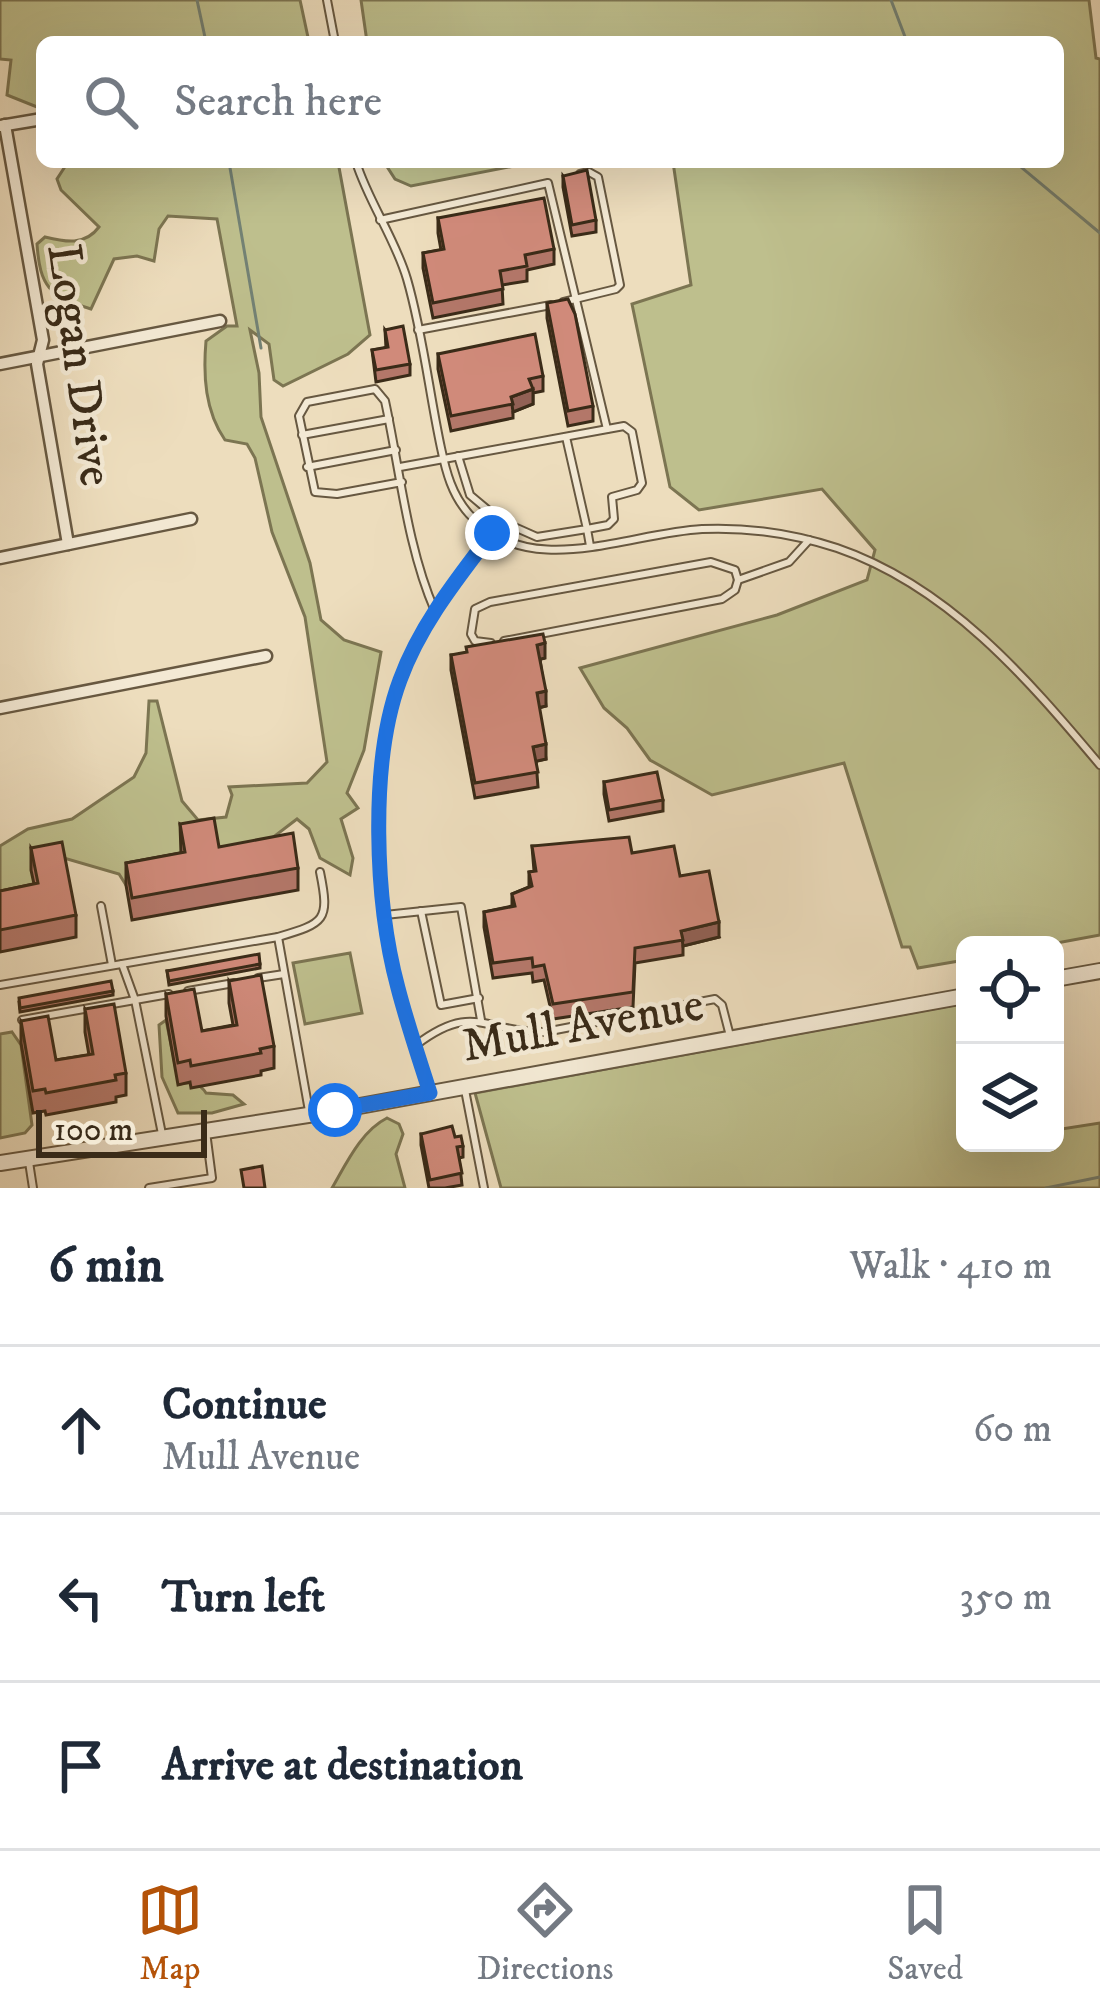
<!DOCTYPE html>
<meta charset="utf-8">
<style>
body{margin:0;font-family:"IM FELL DW Pica",serif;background:#f2f2f3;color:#1f2937}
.controls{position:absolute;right:36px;bottom:36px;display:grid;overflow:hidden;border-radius:18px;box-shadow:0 12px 48px #0002}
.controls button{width:108px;height:108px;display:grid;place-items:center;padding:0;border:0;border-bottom:3px solid #e0e1e3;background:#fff;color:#1f2937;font:60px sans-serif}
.scale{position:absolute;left:36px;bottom:30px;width:171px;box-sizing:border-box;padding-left:12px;border:6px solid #3a2b18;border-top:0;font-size:33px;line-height:42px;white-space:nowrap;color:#3a2b18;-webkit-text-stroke:9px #f3e9d4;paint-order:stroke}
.stop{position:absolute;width:36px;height:36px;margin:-27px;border:9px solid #1a73e8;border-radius:50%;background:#fff}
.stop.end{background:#1a73e8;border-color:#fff;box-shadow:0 3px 12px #0008}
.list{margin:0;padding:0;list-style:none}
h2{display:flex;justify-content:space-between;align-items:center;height:156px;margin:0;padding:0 48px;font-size:51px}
h2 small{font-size:39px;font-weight:400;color:#747a83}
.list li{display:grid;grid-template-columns:78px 1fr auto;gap:36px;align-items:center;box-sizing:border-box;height:168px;padding:0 48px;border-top:3px solid #e0e1e3}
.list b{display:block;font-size:45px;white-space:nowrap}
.list p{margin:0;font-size:39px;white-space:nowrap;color:#747a83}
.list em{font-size:39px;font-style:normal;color:#747a83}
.icon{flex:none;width:66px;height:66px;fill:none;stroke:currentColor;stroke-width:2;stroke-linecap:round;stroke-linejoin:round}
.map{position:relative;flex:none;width:1100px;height:1188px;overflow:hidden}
.search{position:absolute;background:#fff;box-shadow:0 12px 48px #0002;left:36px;right:36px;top:36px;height:132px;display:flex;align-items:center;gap:30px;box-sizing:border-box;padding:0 42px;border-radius:18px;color:#747a83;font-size:45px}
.sheet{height:660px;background:#fff}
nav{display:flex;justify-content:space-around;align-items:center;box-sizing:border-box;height:168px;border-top:3px solid #e0e1e3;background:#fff;font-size:33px;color:#747a83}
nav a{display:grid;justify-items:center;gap:6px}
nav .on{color:#b45309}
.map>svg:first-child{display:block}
.green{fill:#bebf8d;stroke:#7c7552;stroke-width:3}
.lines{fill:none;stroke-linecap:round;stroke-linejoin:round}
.stream{stroke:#738174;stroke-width:3}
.service-casing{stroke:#675841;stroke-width:10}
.minor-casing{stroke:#675841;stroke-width:15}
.tertiary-casing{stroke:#675841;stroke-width:18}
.service{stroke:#f3e9d4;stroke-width:6}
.minor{stroke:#f3e9d4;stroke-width:10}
.tertiary{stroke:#f3e9d4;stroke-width:14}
.wall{fill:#b37769;stroke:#3a2b18;stroke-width:3}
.shaded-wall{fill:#926155;stroke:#3a2b18;stroke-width:3}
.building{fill:#d08a7a;stroke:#3a2b18;stroke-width:3}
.route{stroke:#1a73e8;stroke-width:15}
.labels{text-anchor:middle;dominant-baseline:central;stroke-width:9;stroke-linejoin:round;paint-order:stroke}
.street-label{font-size:48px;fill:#3a2b18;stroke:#f3e9d4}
</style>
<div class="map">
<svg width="1100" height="1188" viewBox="0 0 1100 1188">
<rect width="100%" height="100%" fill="#edddbd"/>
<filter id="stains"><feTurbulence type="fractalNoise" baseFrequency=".00167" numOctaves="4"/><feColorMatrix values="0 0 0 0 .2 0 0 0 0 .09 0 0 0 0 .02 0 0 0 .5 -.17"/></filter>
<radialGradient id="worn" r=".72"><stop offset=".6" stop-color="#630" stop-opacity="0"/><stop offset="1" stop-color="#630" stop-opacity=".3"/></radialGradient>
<g class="green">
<polygon points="0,0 300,0 309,42 42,42 42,109 7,95 11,60 0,59"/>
<polygon points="361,0 1089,0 1096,58 1100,59 1100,935 1046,945 965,945 965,960 918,968 910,947 902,947 844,763 712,795 650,760 627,728 604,708 580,668 777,615 867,580 875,550 822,489 699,510 670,487 632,304 691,285 673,162 1058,162 1058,42 367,42"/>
<path d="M 68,162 L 338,162 L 370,335 L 348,354 L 283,386 L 274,380 L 269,344 L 250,330 L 259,373 L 261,417 L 310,563 L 321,620 L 344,640 L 381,652 L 364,750 L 347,793 L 358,808 L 341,819 L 353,858 L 350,875 L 320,858 L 309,829 L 297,819 L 263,845 L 185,874 L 126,885 L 119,874 L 64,858 L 38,905 L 0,913 L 0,846 L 28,829 L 72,819 L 134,777 L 146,753 L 149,701 L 157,701 L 182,801 L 198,820 L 226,817 L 232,795 L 229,787 L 307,783 L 327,762 L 305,617 L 272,532 L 255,458 L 247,444 L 225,440 C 205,411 203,376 206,341 L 227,326 L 237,326 L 217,219 L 168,216 L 159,229 L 154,261 L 137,256 L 114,259 L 91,309 C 49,296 40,287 37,244 L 45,237 C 65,242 85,246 99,227 L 61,190 L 57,179 Z"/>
<polygon points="384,162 535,162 411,186 395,179"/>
<polygon points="350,953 362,1013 305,1024 293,963"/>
<polygon points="965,1003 965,1143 1055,1143 1055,1130 1100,1123 1100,1188 501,1188 475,1093"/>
<path d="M 166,1020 L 179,1084 C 190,1082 199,1082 206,1093 L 233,1095 L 244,1104 L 212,1113 L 178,1113 L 162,1077 L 159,1025 Z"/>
<polygon points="12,1032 21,1045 32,1125 25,1133 0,1138 0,1034"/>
<path d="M 387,1118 L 399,1124 L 403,1134 L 396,1154 L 405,1188 L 332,1188 C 346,1164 361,1131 387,1118 Z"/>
</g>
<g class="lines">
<g class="stream">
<polyline points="197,0 206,42"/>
<polyline points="891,0 907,42"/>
<polyline points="229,162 261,348"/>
<polyline points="1015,162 1100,233"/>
<polyline points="1046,1188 1100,1177"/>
</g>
<g class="service-casing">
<g id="service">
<polyline points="327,0 335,42"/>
<path d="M 356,162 C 369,203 395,238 407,279 C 423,334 429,392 441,448 C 446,472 452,495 469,514 C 529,582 627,533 702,529 C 747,527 794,534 837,548 C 948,586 1026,677 1100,765"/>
<polyline points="380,220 548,183 607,429"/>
<polyline points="563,302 616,289 620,285 598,177 589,172 580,174"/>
<polyline points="418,330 551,305"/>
<polyline points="302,435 389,419"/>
<polyline points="458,456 470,495 501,521 537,537 587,529 566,437"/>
<polyline points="307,467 396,450"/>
<polyline points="400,467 624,426 632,432 642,483 637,490 612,497 614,519 608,525 587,529 590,546"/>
<path d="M 402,482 L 337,494 L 315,492 L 299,416 L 307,402 L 375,389 L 385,401 C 400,470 407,547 435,611"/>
<polyline points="504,641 722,599 735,590 738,580 789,562 809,540"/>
<polyline points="491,643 475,641 471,634 475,609 490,602 711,562 735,570 738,580"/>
<polyline points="101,906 112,965"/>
<polyline points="421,911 441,1005 479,998"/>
<polyline points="385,915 461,907 481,1020"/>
<polyline points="278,937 309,1111"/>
<polyline points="122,964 135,1000 162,1134"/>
<polyline points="258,978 284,974"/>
<path d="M 0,985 L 278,937 C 325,923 330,921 320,872"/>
<polyline points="188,991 234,983"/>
<polyline points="22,1020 169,994"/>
<path d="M 416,1045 C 474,1001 484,1033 545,1032 L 715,999 L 722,1005 L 730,1036"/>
<polyline points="465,1090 484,1188"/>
<path d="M 430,1093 C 419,1058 407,1023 398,988 C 375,903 369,763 400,680 C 420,625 457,580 492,534"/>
<polyline points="29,1162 33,1188"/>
<polyline points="149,1188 212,1178 206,1132"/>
</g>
</g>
<g class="minor-casing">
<g id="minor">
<polyline points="5,125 43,340 37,364 68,544"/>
<polyline points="0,126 42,119"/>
<polyline points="0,364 220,321"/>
<polyline points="0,558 191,519"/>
<polyline points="0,708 266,656"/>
</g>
</g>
<g class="tertiary-casing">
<g id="tertiary">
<polyline points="1055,979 1100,971"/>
<polyline points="0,1163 321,1113 965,996"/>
</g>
</g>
<use href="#service" class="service"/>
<use href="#minor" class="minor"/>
<use href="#tertiary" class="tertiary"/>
</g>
<g class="wall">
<polygon points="563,176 596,220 596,232 572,236 563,187"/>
<polygon points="438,218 554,249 554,264 527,270 527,281 502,285 503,304 433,318 423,268 423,253 441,250 438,233"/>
<polygon points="547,303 593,406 593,421 568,426 547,318"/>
<polygon points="385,330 410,364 410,375 376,382 372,350 386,348"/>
<polygon points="438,354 543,376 543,391 533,393 533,404 513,412 513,418 451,431 438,369"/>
<polygon points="451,655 545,658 540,659 546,706 539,708 546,759 536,761 538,787 475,798 451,670"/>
<polygon points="604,782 663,800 663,811 609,821 604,794"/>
<polygon points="180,824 219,847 298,868 298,890 132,920 126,885 126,863 181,853"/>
<polygon points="532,846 632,853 680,876 719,937 683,946 683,955 635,963 633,1007 553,1019 544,980 533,982 532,973 493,978 484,927 484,912 512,906 512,894 529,887 529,872 534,871"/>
<polygon points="31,848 76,915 76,937 0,952 0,891 34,884 31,870"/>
<polygon points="260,964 260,968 169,985 167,971"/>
<polygon points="229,981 274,1046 274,1068 261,1071 261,1075 191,1088 190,1082 178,1085 166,1016 166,994 202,1031 233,1025 229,1003"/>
<polygon points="113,991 113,995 20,1012 19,1002"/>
<polygon points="85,1009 126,1073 126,1095 116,1097 116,1102 46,1115 45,1111 33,1113 21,1043 21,1021 56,1060 89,1055 85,1032"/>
<polygon points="421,1134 455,1137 463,1146 463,1157 459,1158 462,1185 445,1188 429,1188 421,1145"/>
</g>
<g class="shaded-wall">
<polygon points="533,389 533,404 513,412 511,397"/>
<polygon points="545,643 545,658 537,660 537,645"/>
<polygon points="546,691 546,706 537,708 537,693"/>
<polygon points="546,744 546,759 533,762 533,747"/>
<polygon points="719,922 719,937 683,946 681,931"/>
</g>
<g class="building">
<polygon points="587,170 596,220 572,225 563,176"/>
<polygon points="544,198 554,249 525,255 527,266 500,271 503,289 433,303 423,253 444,249 438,218"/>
<polygon points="568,299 575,314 593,406 568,411 547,303"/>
<polygon points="403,326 410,364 376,370 372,350 388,347 385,330"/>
<polygon points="535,334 543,376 529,379 533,389 511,397 513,404 451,416 438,354"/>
<polygon points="543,634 545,643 537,645 546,691 537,693 546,744 533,747 538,772 475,783 451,655 467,652 466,647"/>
<polygon points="657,772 663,800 609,810 604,782"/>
<polygon points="214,818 219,847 293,833 298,868 132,898 126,863 185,852 180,824"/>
<polygon points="629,837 632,853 674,846 680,876 709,871 719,922 681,931 683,940 635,948 633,992 553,1004 544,965 533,967 532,958 493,963 484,912 515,906 512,894 532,886 529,872 536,871 532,846"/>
<polygon points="62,842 76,915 0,930 0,891 38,883 31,848"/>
<polygon points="259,954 260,964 169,981 167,971"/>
<polygon points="261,975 274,1046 260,1049 261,1053 191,1066 190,1060 178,1063 166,994 194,989 202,1031 237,1025 229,981"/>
<polygon points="111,981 113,991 20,1008 19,998"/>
<polygon points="114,1004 126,1073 115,1075 116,1080 46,1093 45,1089 33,1091 21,1021 48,1016 56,1060 93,1054 85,1009"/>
<polygon points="452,1126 455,1137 461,1136 463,1146 457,1147 462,1173 430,1180 421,1134"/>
<polygon points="262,1166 265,1188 244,1188 241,1170"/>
</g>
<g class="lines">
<path class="route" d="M 335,1110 L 430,1093 C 419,1058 407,1023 398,988 C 375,903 369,763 400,680 C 420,625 457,579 492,533"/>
</g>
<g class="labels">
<g class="street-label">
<text transform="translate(79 365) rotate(82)">Logan Drive</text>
<text transform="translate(583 1026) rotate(-10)">Mull Avenue</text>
</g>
</g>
<rect width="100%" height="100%" filter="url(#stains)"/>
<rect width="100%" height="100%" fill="url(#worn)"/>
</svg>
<div class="controls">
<button><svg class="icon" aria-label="locate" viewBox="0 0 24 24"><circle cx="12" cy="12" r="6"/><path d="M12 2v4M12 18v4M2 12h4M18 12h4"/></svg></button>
<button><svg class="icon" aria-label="layers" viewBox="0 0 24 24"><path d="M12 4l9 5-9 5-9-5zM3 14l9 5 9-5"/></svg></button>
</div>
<div class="scale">100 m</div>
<div class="stop" style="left:335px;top:1110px"></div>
<div class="stop end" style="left:492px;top:533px"></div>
<div class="search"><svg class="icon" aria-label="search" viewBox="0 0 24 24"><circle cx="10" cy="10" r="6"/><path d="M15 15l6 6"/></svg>Search here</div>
</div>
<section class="sheet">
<h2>6 min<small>Walk · 410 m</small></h2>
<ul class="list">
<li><svg class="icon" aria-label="ahead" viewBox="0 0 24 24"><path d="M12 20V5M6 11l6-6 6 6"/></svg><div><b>Continue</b><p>Mull Avenue</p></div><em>60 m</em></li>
<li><svg class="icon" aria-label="left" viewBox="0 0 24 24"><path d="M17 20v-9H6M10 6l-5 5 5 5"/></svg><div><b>Turn left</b></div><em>350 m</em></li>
<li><svg class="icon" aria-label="arrive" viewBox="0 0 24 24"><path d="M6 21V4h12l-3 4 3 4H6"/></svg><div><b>Arrive at destination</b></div></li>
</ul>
</section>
<nav>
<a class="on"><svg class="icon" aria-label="map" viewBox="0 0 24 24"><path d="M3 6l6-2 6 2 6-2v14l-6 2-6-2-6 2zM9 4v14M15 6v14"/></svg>Map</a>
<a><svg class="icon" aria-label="directions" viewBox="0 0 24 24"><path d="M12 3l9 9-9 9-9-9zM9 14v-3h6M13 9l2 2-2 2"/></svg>Directions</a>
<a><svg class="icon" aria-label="saved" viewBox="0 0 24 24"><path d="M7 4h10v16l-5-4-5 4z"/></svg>Saved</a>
</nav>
